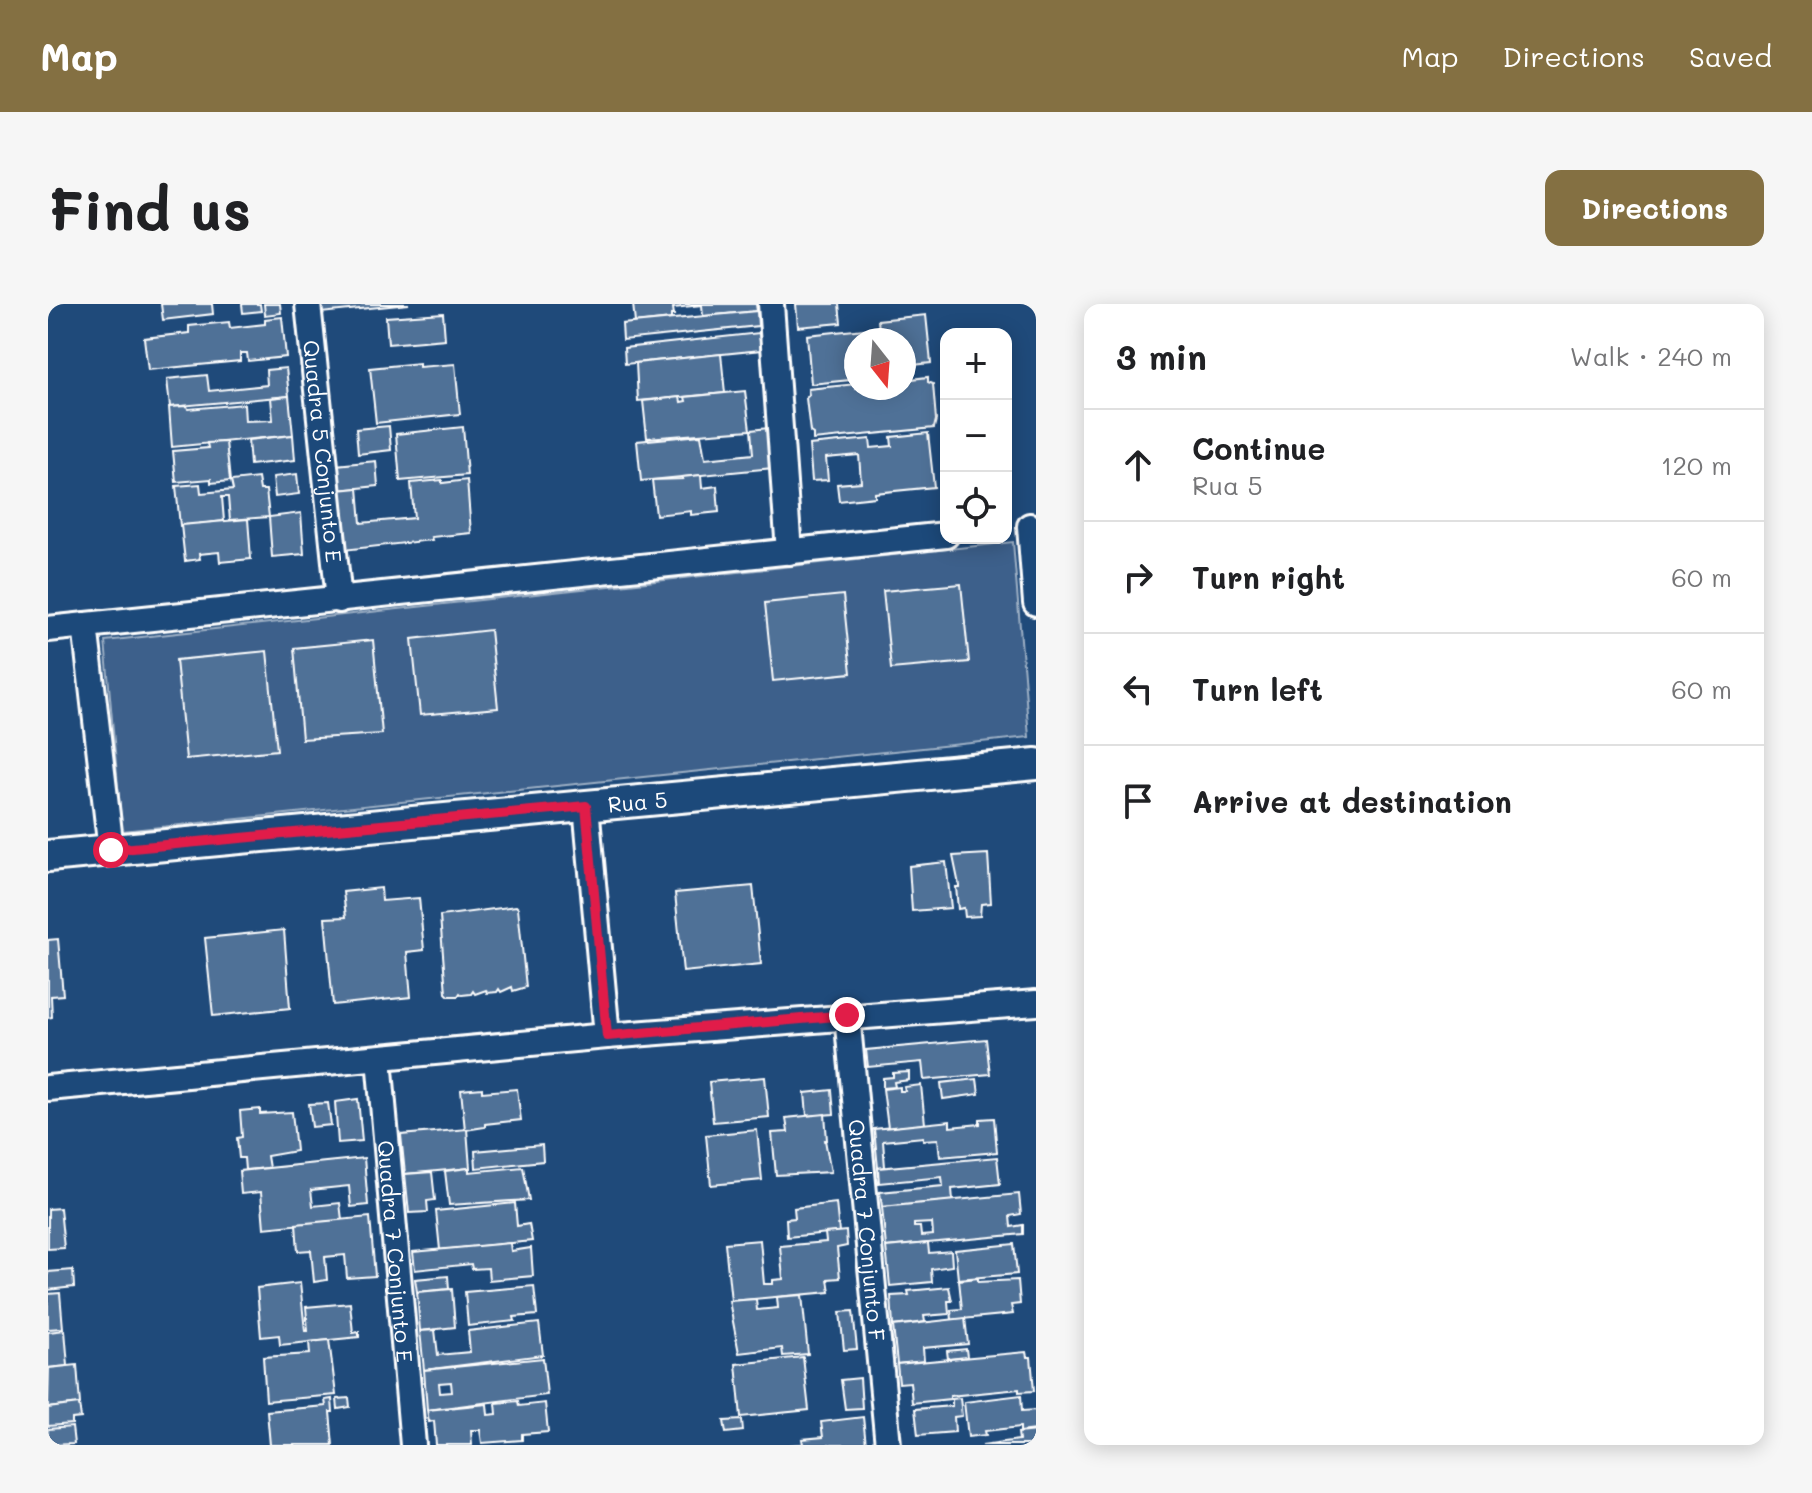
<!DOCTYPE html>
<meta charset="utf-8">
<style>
body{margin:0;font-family:Mali,sans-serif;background:#f6f6f6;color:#202124}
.controls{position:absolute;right:24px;top:24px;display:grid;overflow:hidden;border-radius:16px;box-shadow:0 4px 20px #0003}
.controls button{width:72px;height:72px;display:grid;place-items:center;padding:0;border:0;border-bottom:2px solid #e0e0e0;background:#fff;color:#202124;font:40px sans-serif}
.compass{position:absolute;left:796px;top:24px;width:72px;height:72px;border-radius:50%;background:#fff;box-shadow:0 4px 20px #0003;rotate:163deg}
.stop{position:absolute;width:24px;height:24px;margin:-18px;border:6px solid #e11d48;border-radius:50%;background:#fff}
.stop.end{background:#e11d48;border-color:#fff;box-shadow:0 2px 8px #0008}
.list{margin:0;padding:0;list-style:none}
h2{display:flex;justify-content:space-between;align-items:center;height:104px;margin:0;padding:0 32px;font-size:34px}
h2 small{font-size:26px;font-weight:400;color:#757577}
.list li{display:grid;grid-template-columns:52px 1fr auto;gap:24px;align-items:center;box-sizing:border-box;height:112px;padding:0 32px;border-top:2px solid #e0e0e0}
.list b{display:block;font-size:30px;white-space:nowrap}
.list p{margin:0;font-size:26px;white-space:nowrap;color:#757577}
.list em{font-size:26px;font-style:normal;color:#757577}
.icon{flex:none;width:44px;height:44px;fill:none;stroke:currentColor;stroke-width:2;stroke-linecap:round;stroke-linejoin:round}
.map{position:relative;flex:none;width:988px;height:1141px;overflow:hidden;border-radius:16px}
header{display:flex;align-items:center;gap:48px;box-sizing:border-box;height:112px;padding:0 40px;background:#847042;color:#fff}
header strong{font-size:38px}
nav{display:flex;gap:44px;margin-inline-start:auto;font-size:28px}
.intro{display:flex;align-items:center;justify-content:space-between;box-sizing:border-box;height:192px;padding:0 48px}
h1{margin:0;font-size:56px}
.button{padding:20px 36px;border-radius:16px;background:#847042;color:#fff;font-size:28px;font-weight:700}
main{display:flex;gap:48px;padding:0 48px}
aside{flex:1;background:#fff;border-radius:16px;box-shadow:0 4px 20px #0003}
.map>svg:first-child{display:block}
.green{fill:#3c618b;stroke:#9eb0c5;stroke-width:2}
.building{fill:#507197;stroke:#fff;stroke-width:2;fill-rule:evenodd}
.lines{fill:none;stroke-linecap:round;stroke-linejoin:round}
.minor-casing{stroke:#fff;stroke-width:30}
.tertiary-casing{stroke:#fff;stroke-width:36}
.minor{stroke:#1f4a7a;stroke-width:24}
.tertiary{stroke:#1f4a7a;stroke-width:30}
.route{stroke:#e11d48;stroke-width:10}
.labels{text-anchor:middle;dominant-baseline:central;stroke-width:6;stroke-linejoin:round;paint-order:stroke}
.street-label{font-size:22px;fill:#fff;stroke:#1f4a7a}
</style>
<header>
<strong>Map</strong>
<nav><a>Map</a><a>Directions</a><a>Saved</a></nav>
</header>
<div class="intro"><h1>Find us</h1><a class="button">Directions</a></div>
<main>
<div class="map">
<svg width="988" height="1141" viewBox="0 0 988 1141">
<rect width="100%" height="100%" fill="#1f4a7a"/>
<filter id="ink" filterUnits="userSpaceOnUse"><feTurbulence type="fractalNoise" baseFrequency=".0125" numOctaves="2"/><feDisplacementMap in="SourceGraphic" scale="16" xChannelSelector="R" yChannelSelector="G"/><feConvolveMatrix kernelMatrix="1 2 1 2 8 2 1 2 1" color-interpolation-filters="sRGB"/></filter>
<g filter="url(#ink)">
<polygon class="green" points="965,238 981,433 74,527 57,337"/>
<g class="building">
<polygon points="113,0 164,0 165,10 115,16"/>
<polygon points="194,0 212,0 213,7 195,9"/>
<polygon points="216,0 232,0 233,9 217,11"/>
<polygon points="272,0 361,0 273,9"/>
<polygon points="585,0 708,0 709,7 655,12 654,1 625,4 626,11 623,11 623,15 587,19"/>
<polygon points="748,0 791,0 793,19 750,23"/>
<polygon points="709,7 710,22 575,36 574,20"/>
<polygon points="395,9 397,35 340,40 338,13"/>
<polygon points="878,11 883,59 856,62 856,36 832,36 830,16"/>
<polygon points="234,13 238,53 200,57 199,49 192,49 192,57 100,66 96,34 141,29 141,22 181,18 182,24 217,20 217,15"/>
<polygon points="816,25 817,36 808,36 808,60 801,61 802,76 763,80 759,31"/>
<polygon points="711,29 713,46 577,60 576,44"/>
<polygon points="673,50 677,89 590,97 588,59"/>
<polygon points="371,59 371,63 407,60 412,110 328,119 322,64"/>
<polygon points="238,64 241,92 122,103 119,75 159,71 161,87 219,81 218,66"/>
<polygon points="880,73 880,78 885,80 888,116 886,124 765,136 765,130 762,128 758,94 761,91 760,85 808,80 808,84 856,84 856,76"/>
<polygon points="697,87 702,126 599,134 595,97 632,93 633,98 638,97 637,93"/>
<polygon points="241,92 245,131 124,143 121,103 139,102 140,105 196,100 197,117 225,116 223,94"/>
<polygon points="341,122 343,146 310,150 308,125"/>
<polygon points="415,123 419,171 352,177 348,130"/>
<polygon points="720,124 725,164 593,177 589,137 653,131 657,155 705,150 703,126"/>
<polygon points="880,129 886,183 827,189 827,193 791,197 789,180 813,178 811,151 778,154 780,176 764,177 761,141 822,135 823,144 844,142 843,133"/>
<polygon points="245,131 247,156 202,161 200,136"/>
<polygon points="178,138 182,177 163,179 163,175 128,178 125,147 160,144 159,139"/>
<polygon points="328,157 330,182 290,186 288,161"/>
<polygon points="249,170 251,190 227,193 225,173"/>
<polygon points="653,171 654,184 669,182 671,208 643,211 643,207 608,211 604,176 635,175 634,173"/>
<polygon points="210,174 212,186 218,186 221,213 182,216 180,193 174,193 176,217 132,222 128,182 152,180 153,189 185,186 183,177"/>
<polygon points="394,176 394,179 419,176 423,229 383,233 384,236 296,246 290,186 310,184 313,219 366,214 363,179"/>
<polygon points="253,209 256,250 224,253 221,213"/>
<polygon points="200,215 203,255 172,258 171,248 151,250 152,255 137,257 133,221"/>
<polygon points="913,280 921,358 843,365 835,287"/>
<polygon points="795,291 803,369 725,377 717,299"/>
<polygon points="442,326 450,404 372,411 364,335"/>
<polygon points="325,336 334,430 254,435 246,344"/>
<polygon points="219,347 229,446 138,455 128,356"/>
<polygon points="940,550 943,599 933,600 932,612 917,613 916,604 910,605 908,583 911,583 911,581 905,552"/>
<polygon points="898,558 903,604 864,607 861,562"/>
<polygon points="705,582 713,660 635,668 627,589"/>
<polygon points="333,584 334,597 371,594 376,646 359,648 363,693 285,701 277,614 298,613 295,588"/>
<polygon points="468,602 470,604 478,683 465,687 464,683 453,688 451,685 449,688 439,689 438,686 427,690 425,687 423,690 414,691 412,689 410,692 401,692 398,689 392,612"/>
<polygon points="236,626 242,704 165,712 157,634"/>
<polygon points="10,635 15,691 3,692 4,713 0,714 0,636"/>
<polygon points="938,735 942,770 876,776 874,758 820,763 818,746"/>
<polygon points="861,768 861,776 846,778 847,783 835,784 835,774 845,773 845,769"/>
<polygon points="717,773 721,813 665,818 661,778"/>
<polygon points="929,775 931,790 895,795 893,779"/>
<polygon points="873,781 877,820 840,824 835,785 852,783 852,787 857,787 856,783"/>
<polygon points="434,784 434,788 469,785 473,816 437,820 437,823 417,826 413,786"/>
<polygon points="784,786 786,810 759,812 757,789"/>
<polygon points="310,795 314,837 290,839 287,798"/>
<polygon points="280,799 283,821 264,823 261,800"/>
<polygon points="212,805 212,810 244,808 248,847 219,852 221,864 197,866 196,854 191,854 189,834 194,833 192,807"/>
<polygon points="777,810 779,836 777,836 783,868 728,871 724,829 740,828 738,814"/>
<polygon points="946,814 949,848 892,853 890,835 875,836 875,833 835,837 837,863 830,864 826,825 902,817 902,823 932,820 932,815"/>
<polygon points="419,825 422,864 357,870 353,831"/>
<polygon points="709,826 714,876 663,881 658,831"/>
<polygon points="494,841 495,857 428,864 427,847"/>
<polygon points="949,853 952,880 904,885 905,897 834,903 832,888 895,882 894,873 831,879 830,864"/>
<polygon points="316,854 320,901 303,903 301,882 263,886 265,902 292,899 294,916 216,924 213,888 193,890 191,867"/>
<polygon points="475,863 481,896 401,901 397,867 421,864 421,868"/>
<polygon points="384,868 387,896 379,897 380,908 361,909 357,870"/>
<path d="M 971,890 L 973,910 L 962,912 L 963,923 L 975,921 L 975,930 L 838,943 L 834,903 ZM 884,919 L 885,931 L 873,932 L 872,923 L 866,923 L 866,920 Z"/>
<polygon points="467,899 469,922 481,920 484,937 392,946 388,907"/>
<polygon points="788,899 791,928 739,933 738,915 747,914 746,904"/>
<polygon points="12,904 16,944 0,945 0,905"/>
<polygon points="322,913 327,972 299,974 297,951 277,953 279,976 266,978 263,946 250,947 248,920"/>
<polygon points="798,927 799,942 789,944 792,974 780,975 782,988 683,997 677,939 712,936 716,980 725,980 725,976 735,975 732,942 778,938 777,929"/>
<polygon points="462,939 463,947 483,944 485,972 441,976 440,964 424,965 423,960 367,966 365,948"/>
<polygon points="880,939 881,949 903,947 904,962 883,965 884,978 842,982 838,943"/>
<polygon points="966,940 969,970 910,975 907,946"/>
<polygon points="25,966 26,983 0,986 0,968"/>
<polygon points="400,972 401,985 369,988 367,975"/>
<polygon points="930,974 930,978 970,976 972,1000 963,1001 965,1010 904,1016 903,1006 914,1005 911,976"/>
<polygon points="252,979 257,1027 260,1027 258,1003 302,999 305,1029 311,1028 311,1033 232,1041 231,1031 213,1033 209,984"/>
<polygon points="486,982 489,1011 466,1013 467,1017 420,1022 417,988"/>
<polygon points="901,983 904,997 900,997 901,1010 876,1012 877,1018 845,1022 843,992 861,991 860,987"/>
<polygon points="404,985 407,1023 372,1027 369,988"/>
<polygon points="12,989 15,1024 0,1025 0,990"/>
<polygon points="754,991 760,1050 735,1052 734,1044 691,1049 681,997 708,995 709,1006 730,1004 729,993"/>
<polygon points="805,1007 809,1045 796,1046 792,1008"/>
<polygon points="917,1014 920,1040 875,1044 876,1057 849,1060 845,1022"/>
<polygon points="491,1019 495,1051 376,1066 372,1027 387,1026 390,1051 422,1048 420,1027"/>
<polygon points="17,1026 20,1062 0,1064 0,1028"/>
<polygon points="281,1036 288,1091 218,1097 215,1053 262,1050 261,1038"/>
<polygon points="918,1045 919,1053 900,1055 899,1047"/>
<polygon points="978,1048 979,1053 983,1053 986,1087 971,1088 971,1085 902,1092 902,1095 864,1099 862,1078 851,1079 849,1060"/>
<polygon points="755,1053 761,1106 693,1113 688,1060"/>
<path d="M 495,1054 L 499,1091 L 379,1106 L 376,1066 ZM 403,1078 L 404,1088 L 392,1089 L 391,1079 Z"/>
<polygon points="29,1061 32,1100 0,1104 1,1064"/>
<polygon points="812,1074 814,1104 797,1105 793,1076"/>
<polygon points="973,1091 974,1107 988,1106 988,1126 972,1128 972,1123 937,1127 938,1131 920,1133 916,1098"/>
<polygon points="301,1094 302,1103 290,1105 289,1095"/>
<polygon points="912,1094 914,1112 906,1113 907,1128 870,1131 867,1105 904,1102 904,1095"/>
<polygon points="284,1095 285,1108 282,1108 285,1141 222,1141 219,1107 278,1102 277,1096"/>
<polygon points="470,1097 471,1102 497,1099 500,1128 474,1130 474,1136 434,1139 432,1126 423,1126 424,1141 388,1141 386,1117 381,1118 379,1106 439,1100 440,1111 449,1110 448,1099"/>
<polygon points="31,1100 33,1114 24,1115 24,1120 0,1122 0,1104"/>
<polygon points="815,1113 818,1141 741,1141 755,1140 754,1135 775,1133 773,1118"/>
<polygon points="694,1116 695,1127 678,1129 676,1117"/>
<polygon points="24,1123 26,1140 0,1141 0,1125"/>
<polygon points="988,1127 987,1141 934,1141 971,1136 970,1129"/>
</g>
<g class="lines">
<g class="minor-casing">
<g id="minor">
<path id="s1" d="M 260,0 L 291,296"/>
<polyline points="723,0 741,248"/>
<polyline points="982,222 988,299"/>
<polyline points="37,321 63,546"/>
<polyline points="0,325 898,231"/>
<polyline points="538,502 559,732"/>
<path id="s2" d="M 799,711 L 840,1141"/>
<path id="s3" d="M 331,754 L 365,1141"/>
<polyline points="0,784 559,732 988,699"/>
</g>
</g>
<g class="tertiary-casing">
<g id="tertiary">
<path id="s4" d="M 0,552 L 988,460"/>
</g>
</g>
<use href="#minor" class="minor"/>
<use href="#tertiary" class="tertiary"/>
</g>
</g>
<g class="lines" filter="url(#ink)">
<polyline class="route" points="63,546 538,502 559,732 799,711"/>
</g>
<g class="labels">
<g class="street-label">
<text stroke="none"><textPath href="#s1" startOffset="148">Quadra 5 Conjunto E</textPath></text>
<text stroke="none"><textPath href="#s4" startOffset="592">Rua 5</textPath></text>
<text stroke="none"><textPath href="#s2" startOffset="216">Quadra 7 Conjunto F</textPath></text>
<text stroke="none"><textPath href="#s3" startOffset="194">Quadra 7 Conjunto E</textPath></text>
</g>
</g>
</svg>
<div class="controls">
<button>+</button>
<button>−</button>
<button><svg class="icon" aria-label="locate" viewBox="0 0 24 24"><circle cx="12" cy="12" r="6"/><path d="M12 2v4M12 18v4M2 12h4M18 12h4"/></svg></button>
</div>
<svg class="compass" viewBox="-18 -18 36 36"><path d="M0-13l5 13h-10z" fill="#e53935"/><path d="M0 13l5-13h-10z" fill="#757577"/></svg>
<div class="stop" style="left:63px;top:546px"></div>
<div class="stop end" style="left:799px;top:711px"></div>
</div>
<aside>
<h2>3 min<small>Walk · 240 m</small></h2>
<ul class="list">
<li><svg class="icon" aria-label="ahead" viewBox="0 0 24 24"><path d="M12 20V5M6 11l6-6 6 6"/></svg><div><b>Continue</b><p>Rua 5</p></div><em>120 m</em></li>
<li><svg class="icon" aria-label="right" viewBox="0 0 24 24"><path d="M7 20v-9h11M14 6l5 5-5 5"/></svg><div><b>Turn right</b></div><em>60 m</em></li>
<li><svg class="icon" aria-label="left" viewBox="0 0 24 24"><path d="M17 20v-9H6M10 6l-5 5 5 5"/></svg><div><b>Turn left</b></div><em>60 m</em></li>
<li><svg class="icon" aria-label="arrive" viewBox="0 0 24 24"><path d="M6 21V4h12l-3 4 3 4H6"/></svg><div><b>Arrive at destination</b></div></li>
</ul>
</aside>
</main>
